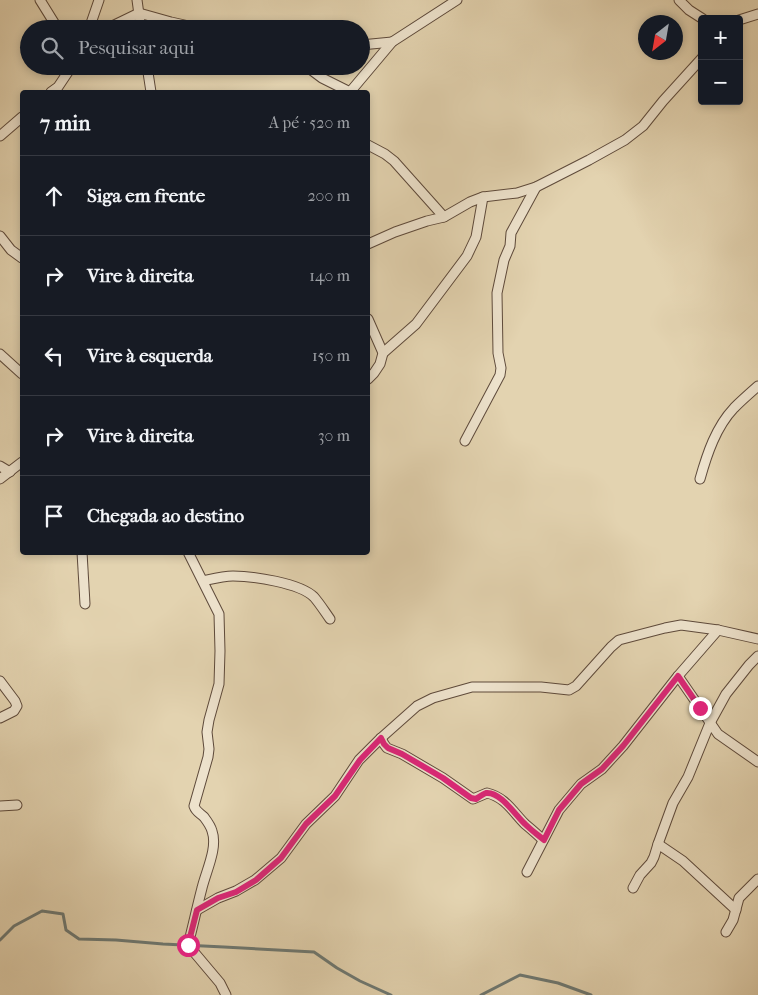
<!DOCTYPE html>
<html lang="pt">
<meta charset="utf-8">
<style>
body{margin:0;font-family:"IM FELL French Canon",serif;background:#242831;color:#f1f3f6}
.controls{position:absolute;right:15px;top:15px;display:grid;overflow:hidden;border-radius:5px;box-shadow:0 2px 8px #0003}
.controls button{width:45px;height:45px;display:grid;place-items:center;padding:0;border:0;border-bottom:1px solid #363941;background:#171b24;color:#f1f3f6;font:25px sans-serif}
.compass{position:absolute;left:638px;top:15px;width:45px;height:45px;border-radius:50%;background:#171b24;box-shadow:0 2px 8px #0003;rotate:211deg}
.stop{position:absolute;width:15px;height:15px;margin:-11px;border:4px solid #db2777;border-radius:50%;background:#fff}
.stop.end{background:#db2777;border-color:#fff;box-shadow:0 1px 5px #0008}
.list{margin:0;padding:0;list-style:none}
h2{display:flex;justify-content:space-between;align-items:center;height:65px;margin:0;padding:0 20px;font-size:21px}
h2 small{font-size:16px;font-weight:400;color:#9ea1a6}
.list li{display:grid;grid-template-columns:32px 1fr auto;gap:15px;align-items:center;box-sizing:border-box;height:80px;padding:0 20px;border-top:1px solid #363941}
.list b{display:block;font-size:19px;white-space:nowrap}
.list em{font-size:16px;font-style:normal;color:#9ea1a6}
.icon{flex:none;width:28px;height:28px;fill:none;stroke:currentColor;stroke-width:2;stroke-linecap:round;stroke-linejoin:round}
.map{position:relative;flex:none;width:758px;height:995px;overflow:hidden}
.search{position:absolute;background:#171b24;box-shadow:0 2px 8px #0003;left:20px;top:20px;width:350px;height:55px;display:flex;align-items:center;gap:12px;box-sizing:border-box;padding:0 18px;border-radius:28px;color:#9ea1a6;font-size:19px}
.panel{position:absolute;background:#171b24;box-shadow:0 2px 8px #0003;left:20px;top:90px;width:350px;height:465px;border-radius:5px}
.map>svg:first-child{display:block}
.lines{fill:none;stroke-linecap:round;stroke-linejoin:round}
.stream{stroke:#6e7973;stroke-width:3}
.minor-casing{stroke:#5e4a3b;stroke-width:11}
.minor{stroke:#ede2cc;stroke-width:9}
.route{stroke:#db2777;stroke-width:6}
</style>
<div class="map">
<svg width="758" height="995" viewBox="0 0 758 995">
<rect width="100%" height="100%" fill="#e3d3b0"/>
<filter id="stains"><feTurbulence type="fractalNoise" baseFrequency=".004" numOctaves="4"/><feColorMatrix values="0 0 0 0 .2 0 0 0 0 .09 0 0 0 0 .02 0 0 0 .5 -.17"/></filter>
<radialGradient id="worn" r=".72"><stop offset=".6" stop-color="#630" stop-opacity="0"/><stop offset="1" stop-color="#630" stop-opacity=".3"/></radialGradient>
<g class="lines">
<g class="stream">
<polyline points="0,940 14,926 42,911 63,914 66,930 79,939 116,940 163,944 224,947 314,952 337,968 360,981 391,995"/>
<polyline points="481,995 520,975 558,983 591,995"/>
</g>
<g class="minor-casing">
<g id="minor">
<polyline points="40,0 58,29"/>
<polyline points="137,0 141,29"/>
<polyline points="679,0 689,10 703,19"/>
<polyline points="739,20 758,14"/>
<polyline points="89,29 99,0"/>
<polyline points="106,29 139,13 171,22 202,29"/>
<polyline points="361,45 392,42"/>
<polyline points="147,66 151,92"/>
<polyline points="306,66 322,78 350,92"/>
<polyline points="51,92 58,87 72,66"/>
<polyline points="350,92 392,42 457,0"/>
<polyline points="0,136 22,117"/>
<polyline points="368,145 385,154 394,161 444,217"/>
<polyline points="0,236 11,250 22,258"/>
<polyline points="368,244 395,232 427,221 444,217 470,202 483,197 517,193 536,187 589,160 625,140 643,126 663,101 702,58"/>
<polyline points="368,319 383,353 380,364 374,373 368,379"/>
<polyline points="383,353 416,324 467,256 476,237 483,197"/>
<polyline points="0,354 22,374"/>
<polyline points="465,441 500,375 501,368 498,353 497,293 504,260 510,246 511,233 536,187"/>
<polyline points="0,466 10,472"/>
<polyline points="0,479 22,462"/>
<path d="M 700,479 C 707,454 716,427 734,408 C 742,400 750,393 758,386"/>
<polyline points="82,552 85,604"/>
<path d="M 188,552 L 219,614 L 220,651 L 219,684 L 209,720 L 207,732 L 209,749 L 208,757 L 194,806 C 196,812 200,813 204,817 C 207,821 211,827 212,831 C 218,848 206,871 202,888 C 197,907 193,926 188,945 L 220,983 L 226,995"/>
<path d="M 203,581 C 212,579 223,576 233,576 C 253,576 300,583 314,597 C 320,604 325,612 330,619"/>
<polyline points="678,676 718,734 758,762"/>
<polyline points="0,681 15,701 17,706 14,711 0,718"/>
<path d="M 381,738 L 384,744 L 387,748 L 402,754 L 443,778 L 473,799 L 487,793 C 505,797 513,812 525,824 C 531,829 537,834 543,840"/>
<polyline points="0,806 17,805"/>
<polyline points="658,844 683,861 736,910"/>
<polyline points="527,872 559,810 581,784 602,769 623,746 678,676 718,630"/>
<polyline points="633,888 640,875 651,863 654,857 658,844 673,803 688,777 710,723 726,694 749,665 758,656"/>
<polyline points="197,910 218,898 236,891 255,880 281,858 306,824 335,796 359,760 381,738 417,706 433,698 472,687 541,687 569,690 576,686 611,647 619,640 665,628 681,625 718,630 758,639"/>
<polyline points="726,932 733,920 739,898 758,879"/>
</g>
</g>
<use href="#minor" class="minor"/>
</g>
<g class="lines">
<path class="route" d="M 188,945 L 197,910 L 218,898 L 236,892 L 256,880 L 281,858 L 306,824 L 335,796 L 360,760 L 381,738 L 384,744 L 388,748 L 402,754 L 443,778 L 471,798 L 476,799 C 479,797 483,794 486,793 C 500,791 516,816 525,824 C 531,830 538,835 544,840 L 559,810 L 581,784 L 602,769 L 623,746 L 678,676 L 700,708"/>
</g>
<rect width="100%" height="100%" filter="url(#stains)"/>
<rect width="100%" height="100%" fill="url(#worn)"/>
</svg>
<div class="controls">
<button>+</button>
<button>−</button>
</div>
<svg class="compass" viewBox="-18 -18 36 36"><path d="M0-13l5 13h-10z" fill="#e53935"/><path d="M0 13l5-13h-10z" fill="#9ea1a6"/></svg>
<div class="stop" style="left:188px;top:945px"></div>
<div class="stop end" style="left:700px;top:708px"></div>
<div class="search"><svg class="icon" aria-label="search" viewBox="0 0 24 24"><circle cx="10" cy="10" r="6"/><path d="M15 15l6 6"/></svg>Pesquisar aqui</div>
<section class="panel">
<h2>7 min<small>A pé · 520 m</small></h2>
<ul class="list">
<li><svg class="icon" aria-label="ahead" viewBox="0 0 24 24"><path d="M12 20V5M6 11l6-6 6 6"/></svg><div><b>Siga em frente</b></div><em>200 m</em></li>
<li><svg class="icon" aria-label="right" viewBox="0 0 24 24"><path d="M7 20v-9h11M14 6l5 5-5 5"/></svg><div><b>Vire à direita</b></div><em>140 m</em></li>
<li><svg class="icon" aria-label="left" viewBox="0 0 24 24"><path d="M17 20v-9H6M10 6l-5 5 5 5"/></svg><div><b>Vire à esquerda</b></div><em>150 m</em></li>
<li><svg class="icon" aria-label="right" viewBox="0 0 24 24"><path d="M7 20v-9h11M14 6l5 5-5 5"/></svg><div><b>Vire à direita</b></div><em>30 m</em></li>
<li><svg class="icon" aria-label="arrive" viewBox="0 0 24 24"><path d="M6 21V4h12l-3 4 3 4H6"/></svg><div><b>Chegada ao destino</b></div></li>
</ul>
</section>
</div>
